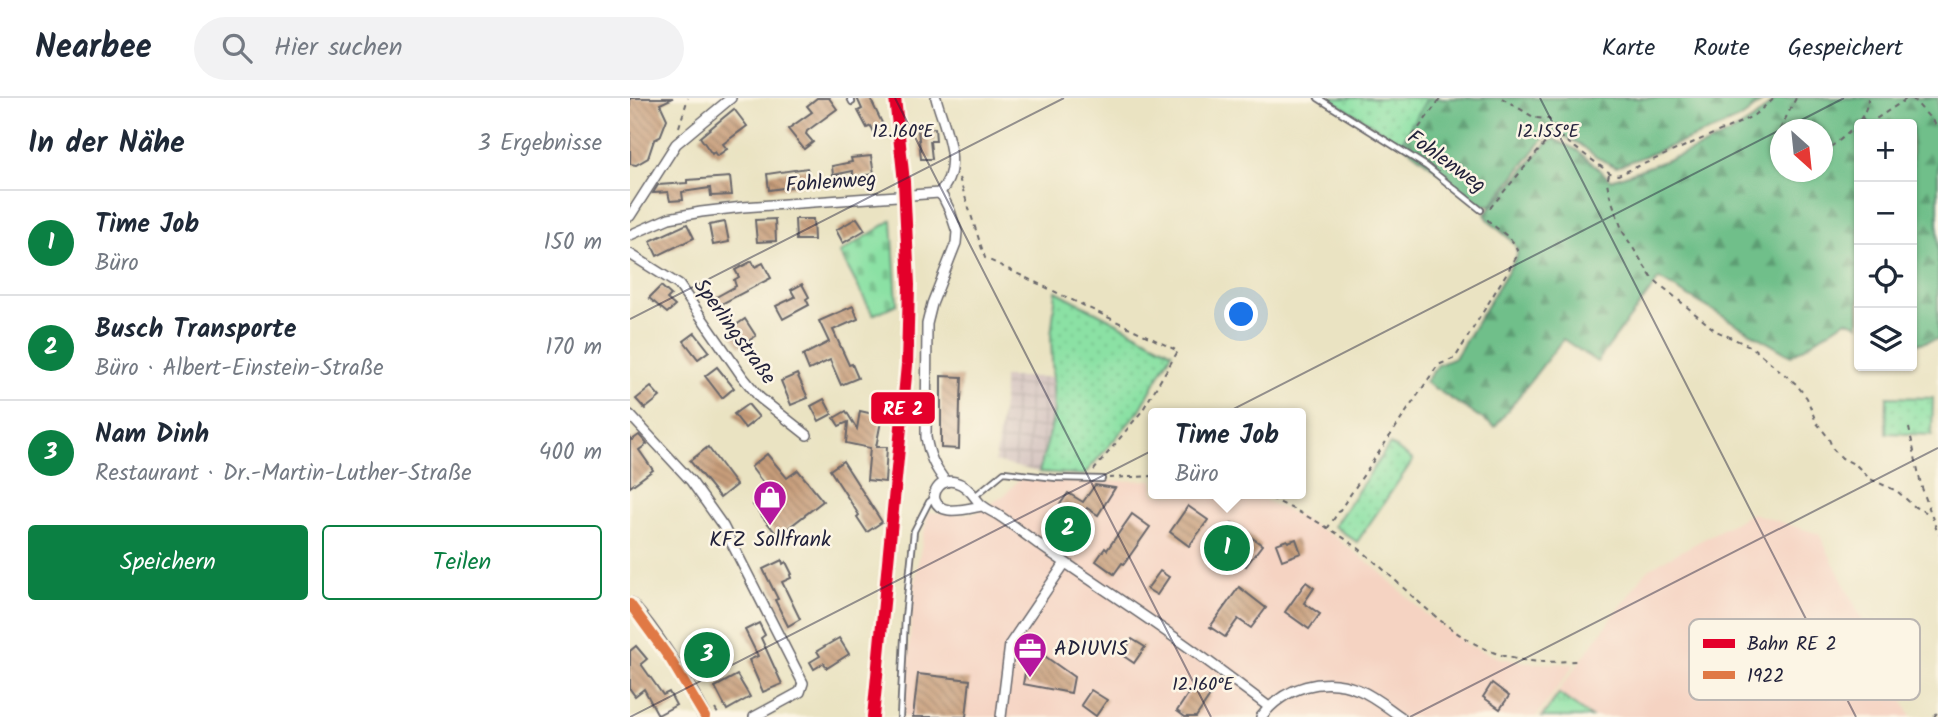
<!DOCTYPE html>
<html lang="de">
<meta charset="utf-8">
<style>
body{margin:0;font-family:Kalam,sans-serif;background:#f2f2f3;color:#1f2937}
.controls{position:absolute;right:21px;top:21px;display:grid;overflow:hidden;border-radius:7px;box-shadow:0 2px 5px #0004}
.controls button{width:63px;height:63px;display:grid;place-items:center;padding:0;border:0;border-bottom:2px solid #e0e1e3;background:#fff;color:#1f2937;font:35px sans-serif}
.compass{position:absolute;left:1140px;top:21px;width:63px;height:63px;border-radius:50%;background:#fff;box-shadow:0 2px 5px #0004;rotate:153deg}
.you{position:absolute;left:612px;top:217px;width:24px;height:24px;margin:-18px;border:5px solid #fff;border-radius:50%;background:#1a73e8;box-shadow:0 0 0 10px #1a73e833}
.badge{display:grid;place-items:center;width:46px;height:46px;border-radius:50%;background:#0b8043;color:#fff;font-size:23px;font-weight:700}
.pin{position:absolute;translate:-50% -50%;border:4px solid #fff;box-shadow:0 2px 7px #0006}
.popup{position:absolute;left:518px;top:310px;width:158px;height:91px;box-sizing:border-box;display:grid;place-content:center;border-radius:7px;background:#fff;filter:drop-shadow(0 2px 5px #0005);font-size:23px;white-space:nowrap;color:#747a83}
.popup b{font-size:26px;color:#1f2937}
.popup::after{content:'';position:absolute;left:50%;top:100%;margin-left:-14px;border:14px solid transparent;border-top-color:#fff}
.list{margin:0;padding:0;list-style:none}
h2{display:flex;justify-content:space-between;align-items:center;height:91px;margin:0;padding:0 28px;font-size:30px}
h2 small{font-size:23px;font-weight:400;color:#747a83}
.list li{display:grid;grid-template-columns:46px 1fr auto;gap:21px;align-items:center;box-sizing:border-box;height:105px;padding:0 28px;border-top:2px solid #e0e1e3}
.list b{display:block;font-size:26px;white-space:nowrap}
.list p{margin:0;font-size:23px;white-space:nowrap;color:#747a83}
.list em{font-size:23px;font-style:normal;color:#747a83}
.actions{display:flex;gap:14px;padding:21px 28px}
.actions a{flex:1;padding:16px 0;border:2px solid #0b8043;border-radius:7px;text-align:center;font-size:24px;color:#0b8043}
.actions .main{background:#0b8043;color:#fff}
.icon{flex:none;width:38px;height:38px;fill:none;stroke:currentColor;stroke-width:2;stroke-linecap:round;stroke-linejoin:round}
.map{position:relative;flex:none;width:1308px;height:619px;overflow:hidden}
header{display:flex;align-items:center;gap:42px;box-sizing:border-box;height:98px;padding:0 35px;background:#fff;border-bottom:2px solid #e0e1e3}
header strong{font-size:33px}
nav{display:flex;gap:38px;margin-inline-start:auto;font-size:24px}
.search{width:490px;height:63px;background:#f2f2f3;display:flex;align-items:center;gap:18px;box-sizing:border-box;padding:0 24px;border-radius:38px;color:#747a83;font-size:26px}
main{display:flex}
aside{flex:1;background:#fff}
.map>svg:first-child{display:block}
.built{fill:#f5d3c2}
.industrial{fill:url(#industrial-grid)}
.grass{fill:url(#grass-tufts);stroke:#568270;stroke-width:2}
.forest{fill:url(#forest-firs);stroke:#497062;stroke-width:2;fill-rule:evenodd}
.cemetery{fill:url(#cemetery-stones);stroke:#568270;stroke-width:2}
.garden{fill:url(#garden-dots);stroke:#568270;stroke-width:2}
.building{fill:url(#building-back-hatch)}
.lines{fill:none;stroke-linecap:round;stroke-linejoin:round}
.lane-casing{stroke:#68666a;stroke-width:8}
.street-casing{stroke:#68666a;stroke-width:12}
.secondary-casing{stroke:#68666a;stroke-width:16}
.path{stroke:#68666a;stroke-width:2;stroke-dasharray:5 5;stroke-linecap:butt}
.lane{stroke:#fff;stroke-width:4.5}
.street{stroke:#fff;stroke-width:9}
.secondary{stroke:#fff;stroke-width:12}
.bus-1-casing{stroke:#fcf5e5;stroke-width:16}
.bus-1{stroke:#e07945;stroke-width:10}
.rail-1-casing{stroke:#fcf5e5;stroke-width:18}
.rail-1{stroke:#e4002b;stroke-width:12}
.ticks{fill:none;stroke:#22223b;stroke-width:2;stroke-opacity:0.45}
.labels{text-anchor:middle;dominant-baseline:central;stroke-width:5;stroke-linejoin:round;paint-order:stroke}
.street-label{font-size:21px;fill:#22223b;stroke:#fcf5e5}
.poi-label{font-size:21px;fill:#22223b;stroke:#fcf5e5}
.key{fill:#fcf5e5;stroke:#bbb6b2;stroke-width:2}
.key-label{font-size:19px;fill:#22223b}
.ticks-label{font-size:18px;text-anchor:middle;fill:#22223b;stroke:#fcf5e5;stroke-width:5;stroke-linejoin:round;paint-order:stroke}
.line-badge{stroke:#fcf5e5;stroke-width:2.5}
.badge-label{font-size:19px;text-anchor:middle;font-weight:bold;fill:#fff}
</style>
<header>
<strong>Nearbee</strong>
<div class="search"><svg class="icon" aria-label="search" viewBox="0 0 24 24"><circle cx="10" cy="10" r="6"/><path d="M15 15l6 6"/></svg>Hier suchen</div>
<nav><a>Karte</a><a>Route</a><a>Gespeichert</a></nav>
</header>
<main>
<aside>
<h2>In der Nähe<small>3 Ergebnisse</small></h2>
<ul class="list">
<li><span class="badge">1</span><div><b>Time Job</b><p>Büro</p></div><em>150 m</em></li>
<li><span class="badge">2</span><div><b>Busch Transporte</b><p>Büro · Albert-Einstein-Straße</p></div><em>170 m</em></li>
<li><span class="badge">3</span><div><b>Nam Dinh</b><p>Restaurant · Dr.-Martin-Luther-Straße</p></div><em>400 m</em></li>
</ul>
<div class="actions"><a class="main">Speichern</a><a>Teilen</a></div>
</aside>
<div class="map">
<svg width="1308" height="619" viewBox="0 0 1308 619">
<defs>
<pattern id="industrial-grid" width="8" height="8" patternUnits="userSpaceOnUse" patternTransform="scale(1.75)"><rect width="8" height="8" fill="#d1c0bd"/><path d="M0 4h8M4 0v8" fill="none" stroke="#b3a5a3"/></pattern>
<pattern id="grass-tufts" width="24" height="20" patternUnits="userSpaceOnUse" patternTransform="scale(1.75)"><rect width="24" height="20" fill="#8be1a4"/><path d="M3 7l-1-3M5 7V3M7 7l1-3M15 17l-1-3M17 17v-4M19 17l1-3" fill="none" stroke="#78c18e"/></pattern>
<pattern id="forest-firs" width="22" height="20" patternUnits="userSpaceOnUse" patternTransform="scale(1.75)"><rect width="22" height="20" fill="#70bf8a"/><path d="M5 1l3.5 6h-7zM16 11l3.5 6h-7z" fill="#5c9b72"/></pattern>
<pattern id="cemetery-stones" width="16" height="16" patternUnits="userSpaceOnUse" patternTransform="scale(1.75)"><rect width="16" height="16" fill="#8be1a4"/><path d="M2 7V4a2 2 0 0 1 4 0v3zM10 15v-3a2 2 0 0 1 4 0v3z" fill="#78c18e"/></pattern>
<pattern id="garden-dots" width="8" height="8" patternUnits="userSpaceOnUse" patternTransform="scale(1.75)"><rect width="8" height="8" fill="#8be1a4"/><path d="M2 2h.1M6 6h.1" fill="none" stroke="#78c18e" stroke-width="1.8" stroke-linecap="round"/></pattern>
<pattern id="building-back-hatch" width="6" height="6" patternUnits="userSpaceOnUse" patternTransform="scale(1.75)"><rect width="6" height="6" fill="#c79d7a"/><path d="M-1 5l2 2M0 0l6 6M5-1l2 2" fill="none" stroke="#a18065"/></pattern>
</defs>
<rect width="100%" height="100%" fill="#fcf5e5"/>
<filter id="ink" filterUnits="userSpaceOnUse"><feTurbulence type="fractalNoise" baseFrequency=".0143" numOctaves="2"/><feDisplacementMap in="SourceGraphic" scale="14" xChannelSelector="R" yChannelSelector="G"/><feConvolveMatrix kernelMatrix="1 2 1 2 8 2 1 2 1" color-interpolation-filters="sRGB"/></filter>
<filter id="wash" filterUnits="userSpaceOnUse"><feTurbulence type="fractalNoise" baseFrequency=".00686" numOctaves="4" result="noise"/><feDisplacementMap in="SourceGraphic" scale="28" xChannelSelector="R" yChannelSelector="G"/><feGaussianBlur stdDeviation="1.57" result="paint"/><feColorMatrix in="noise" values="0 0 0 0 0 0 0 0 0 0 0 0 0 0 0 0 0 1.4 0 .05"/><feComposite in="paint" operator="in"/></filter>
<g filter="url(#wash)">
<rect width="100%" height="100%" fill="#eae3c2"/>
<g class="built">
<polygon points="389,381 461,384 523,382 524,396 621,396 660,414 706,440 749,473 794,515 838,547 869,560 904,565 945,566 906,619 273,619 285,482 298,414 330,416 347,414 375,397"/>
<polygon points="1122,415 1189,436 1281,619 909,619 1018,471"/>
</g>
<polygon class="industrial" points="373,279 423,279 424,313 420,334 409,374 365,364 373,306"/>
<polygon class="grass" points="929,596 961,619 912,619"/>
<g class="forest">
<polygon points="797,0 1137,0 1113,19 1091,29 986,69 966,59 950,46 925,34 916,38 861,107 852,107 771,45"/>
<path d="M 1147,0 L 1308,0 L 1308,241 L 1282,247 L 1282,26 L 1229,26 L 1229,227 L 1216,222 L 1161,258 L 1029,181 L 967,264 L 933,241 L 865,329 L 795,284 L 808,267 L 825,260 L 887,158 C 890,140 862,132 855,116 L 917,45 L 924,41 L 947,52 L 981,82 C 1028,65 1080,50 1122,22 C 1131,16 1139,7 1147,0 ZM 1150,32 L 1192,32 L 1192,74 L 1150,74 Z"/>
</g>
<polygon class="cemetery" points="262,122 267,206 243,217 210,155"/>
<g class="garden">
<polygon points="699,0 797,0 771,45"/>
<polygon points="426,193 542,254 510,312 454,377 409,374 420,334 424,313 421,238"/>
<polygon points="1257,299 1303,300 1302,337 1256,335"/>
<polygon points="760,346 783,362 727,444 704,428"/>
</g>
<g id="blocks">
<g class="building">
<polygon points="0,0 43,0 30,6 37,21 30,39 24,42 18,60 6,67 0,66"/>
<polygon points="187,0 199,0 207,11 177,33 176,36 183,44 174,51 158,31 182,14 177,8"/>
<polygon points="227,0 240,0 254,29 244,34 241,28 237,30 228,13 232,11"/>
<polygon points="104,11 117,28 93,46 97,51 87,58 84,54 82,56 70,39"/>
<polygon points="305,30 306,43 300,43 302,61 291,61 288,31"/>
<polygon points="241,58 244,76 223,79 223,73 203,77 202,68 222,64 221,60"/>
<polygon points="177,70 181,86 139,92 137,76"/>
<polygon points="100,79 102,97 81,98 80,90 52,94 53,102 40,103 38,94 23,95 28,87 57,85 57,82"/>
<polygon points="227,120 235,132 213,145 206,132"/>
<polygon points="145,121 146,143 127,144 125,122"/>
<polygon points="165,121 183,121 184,142 166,142"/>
<polygon points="95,124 99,144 83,147 79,127"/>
<polygon points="57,126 64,140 27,158 20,143"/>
<polygon points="122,163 125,169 133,165 141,180 84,210 79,203 106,188 104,182 109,179 105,172"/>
<polygon points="172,186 179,199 176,201 179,207 153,221 146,208 165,199 161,192"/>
<polygon points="31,188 41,197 37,201 45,208 37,215 19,200"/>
<polygon points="223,208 228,221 203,232 219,267 222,266 228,280 211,287 200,262 179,272 173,257 199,244 189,223"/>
<polygon points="115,221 126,238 110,248 99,232"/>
<polygon points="65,235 79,253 68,261 54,243"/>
<polygon points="87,269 104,290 92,300 75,278"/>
<polygon points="167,276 178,300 161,307 151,283"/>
<polygon points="311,278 332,279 331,303 330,303 329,351 311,350"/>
<polygon points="21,289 30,299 15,311 6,301"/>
<polygon points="194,301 202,316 189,323 181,308"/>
<polygon points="118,306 129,319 115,330 104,316"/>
<polygon points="216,313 227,331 230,313 252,318 246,349 257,349 255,384 237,382 240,350 216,345 218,324 209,328 204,320"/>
<polygon points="9,337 17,346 9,352 23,372 0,389 0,340 2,342"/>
<polygon points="78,349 106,387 90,400 60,363"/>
<polygon points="137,356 157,380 168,372 193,403 148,438 123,407 140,394 121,369"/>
<polygon points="213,363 252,424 237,434 227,419 229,417 200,372"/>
<polygon points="465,387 485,390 468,417 457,410 434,443 414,429 438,395 453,404"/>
<polygon points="558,408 578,422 559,448 540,434"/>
<polygon points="502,416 520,429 494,466 492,465 484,476 466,463 475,450 477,452"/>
<polygon points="602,425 632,447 616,468 586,445"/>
<polygon points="666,441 671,455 652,462 646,446 657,442 658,444"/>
<polygon points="152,462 153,466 156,464 162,476 160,477 161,480 152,484 170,521 158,528 145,502 148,501 133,471"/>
<polygon points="530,473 539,479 527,497 517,491"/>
<polygon points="676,484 684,490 674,505 690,516 679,531 655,514"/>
<polygon points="609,489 636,510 621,530 608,521 595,539 580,529"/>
<polygon points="129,525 135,537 131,540 152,586 133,594 119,562 128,558 115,532"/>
<polygon points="209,540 219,556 197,570 194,565 184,571 180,564 190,558 187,553"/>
<polygon points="502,541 515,549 504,565 492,557"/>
<polygon points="83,545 91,557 72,569 64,557"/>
<polygon points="6,548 17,561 11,566 33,597 39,594 46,607 28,617 14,591 5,598 0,591 0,553"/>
<polygon points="402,549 444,579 441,595 393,586 398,559 396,557"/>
<polygon points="288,576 340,582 336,619 283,619"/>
<polygon points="107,577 120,599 97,612 85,589"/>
<polygon points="862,585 879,598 870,611 853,599"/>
<polygon points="564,587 580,598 566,619 555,619 547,613"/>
<polygon points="461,592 477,602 466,618 451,607"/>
</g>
</g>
</g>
<g filter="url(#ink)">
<use href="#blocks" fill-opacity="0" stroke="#68666a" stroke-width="2"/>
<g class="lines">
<g class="lane-casing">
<g id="lane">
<polyline points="220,0 222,4"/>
<polyline points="688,0 796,68 851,112"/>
<polyline points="345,398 374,374 426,380 472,381"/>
<polyline points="270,619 275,520 284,433 299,404 305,399"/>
</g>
</g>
<g class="street-casing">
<g id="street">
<path d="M 309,95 L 313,99 L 320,113 L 327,134 L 326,145 L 302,206 L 297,226 L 296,339 C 299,357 304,369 316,384"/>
<polyline points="0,118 46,46 101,0"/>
<path d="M 0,137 L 39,120 L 71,114 L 113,109 L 309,95 C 335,69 314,30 306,0"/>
<polyline points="0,156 49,187 112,278 130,300 177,337"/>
<polyline points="0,317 61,383 93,428 173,585 170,594 124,619"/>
<path d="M 351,408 C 341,410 330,413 319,412 C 286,407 316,357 347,402 C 352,410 360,412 368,417 C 382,426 394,436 407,445 C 452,477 499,507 544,539 C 576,561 607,585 639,609"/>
<polyline points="371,619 380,546 435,465"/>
<path d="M 631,619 C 654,589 694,577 729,592 C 744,598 758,610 771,619"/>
</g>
</g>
<g class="secondary-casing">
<path id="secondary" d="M 0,506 C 30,541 53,579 75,619"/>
</g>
<g class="path">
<polyline points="872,0 905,20 919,21 926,30 924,38"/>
<polyline points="1282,0 1308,29"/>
<polyline points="1232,19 1236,26"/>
<polyline points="1238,26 1278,0"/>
<polyline points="49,29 58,0"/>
<polyline points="1150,39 1147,37 1166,0"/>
<polyline points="777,46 811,0"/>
<path d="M 1192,54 C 1211,43 1237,23 1238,0"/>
<polyline points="979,76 977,84 979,95 993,134 1022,180 1086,233 1122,249 1166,286 1177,300 1186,324 1198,339 1203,351 1212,360 1226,367 1240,381 1267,393 1285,409 1300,416"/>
<polyline points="329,80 355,160 548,253 512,313 464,372"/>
<polyline points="860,110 916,44 924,39 932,40 980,75 988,77 1111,24 1124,17 1145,0"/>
<polyline points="1279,330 1291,387 1308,436"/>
<polyline points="479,380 524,378"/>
<path d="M 632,396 C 668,413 707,432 738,458 C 788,500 832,557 901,563 C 917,565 934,563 949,563"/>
<path d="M 697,431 L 808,267 L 825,260 L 887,158 C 890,140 863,132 855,118"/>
<polyline points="85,611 90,619"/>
<polyline points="1304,619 1308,613"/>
</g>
<use href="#lane" class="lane"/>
<use href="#street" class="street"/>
<use href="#secondary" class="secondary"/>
<g class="bus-1-casing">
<polyline id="bus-1" points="0,506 40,561 75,619"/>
</g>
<use href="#bus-1" class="bus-1"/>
<g class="rail-1-casing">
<polyline id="rail-1" points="243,619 277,267 279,187 274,84 265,0"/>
</g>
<use href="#rail-1" class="rail-1"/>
</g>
</g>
<path class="ticks" d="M 265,0 L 581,619M 910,0 L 1226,619M 1152,32 L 1214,0M 0,221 L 434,0M 0,619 L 1150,32M 780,619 L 1308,350"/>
<defs>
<g id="shop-pin" transform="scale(1.75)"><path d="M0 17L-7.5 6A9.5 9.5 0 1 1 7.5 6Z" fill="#b5179e" stroke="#fcf5e5"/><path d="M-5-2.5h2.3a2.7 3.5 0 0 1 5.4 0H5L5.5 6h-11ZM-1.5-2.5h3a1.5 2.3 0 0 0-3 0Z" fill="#fff"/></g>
<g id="office-pin" transform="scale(1.75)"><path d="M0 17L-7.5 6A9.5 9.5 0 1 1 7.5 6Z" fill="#b5179e" stroke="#fcf5e5"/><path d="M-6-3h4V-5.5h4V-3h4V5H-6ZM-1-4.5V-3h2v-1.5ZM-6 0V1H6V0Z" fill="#fff"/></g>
</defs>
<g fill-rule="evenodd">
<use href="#shop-pin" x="140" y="399"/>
<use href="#office-pin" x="400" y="551"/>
</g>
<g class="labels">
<g class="street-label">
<text transform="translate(816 64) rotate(36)">Fohlenweg</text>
<text transform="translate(201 85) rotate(-4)">Fohlenweg</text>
<text transform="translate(104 234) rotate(54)">Sperlingstraße</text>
</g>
<g class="poi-label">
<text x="140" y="442">KFZ Sollfrank</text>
<text x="424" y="551" text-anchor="start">ADIUVIS</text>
</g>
</g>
<rect x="1059" y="521" width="231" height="81" rx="10" class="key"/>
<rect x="1073" y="541" width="32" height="9" fill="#e4002b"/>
<rect x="1073" y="573" width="32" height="8" fill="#e07945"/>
<g class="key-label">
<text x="1117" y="552">Bahn RE 2</text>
<text x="1117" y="584">1922</text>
</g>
<g class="ticks-label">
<text x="273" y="39">12.160°E</text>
<text x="918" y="39">12.155°E</text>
<text x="573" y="592">12.160°E</text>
</g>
<rect class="line-badge" x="240" y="293" width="66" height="34" rx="7" fill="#e4002b"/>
<g class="badge-label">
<text x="273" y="317">RE 2</text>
</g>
</svg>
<div class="controls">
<button>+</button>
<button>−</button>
<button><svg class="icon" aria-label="locate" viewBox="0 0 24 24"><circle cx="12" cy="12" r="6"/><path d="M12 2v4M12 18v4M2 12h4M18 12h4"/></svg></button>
<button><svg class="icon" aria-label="layers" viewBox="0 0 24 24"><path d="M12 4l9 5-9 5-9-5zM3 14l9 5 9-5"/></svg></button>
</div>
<svg class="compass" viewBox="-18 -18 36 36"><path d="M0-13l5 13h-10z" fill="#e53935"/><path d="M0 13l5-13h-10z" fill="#747a83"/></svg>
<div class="you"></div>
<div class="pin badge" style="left:597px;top:450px">1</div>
<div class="popup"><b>Time Job</b>Büro</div>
<div class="pin badge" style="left:438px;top:431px">2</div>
<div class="pin badge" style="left:77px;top:557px">3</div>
</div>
</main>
